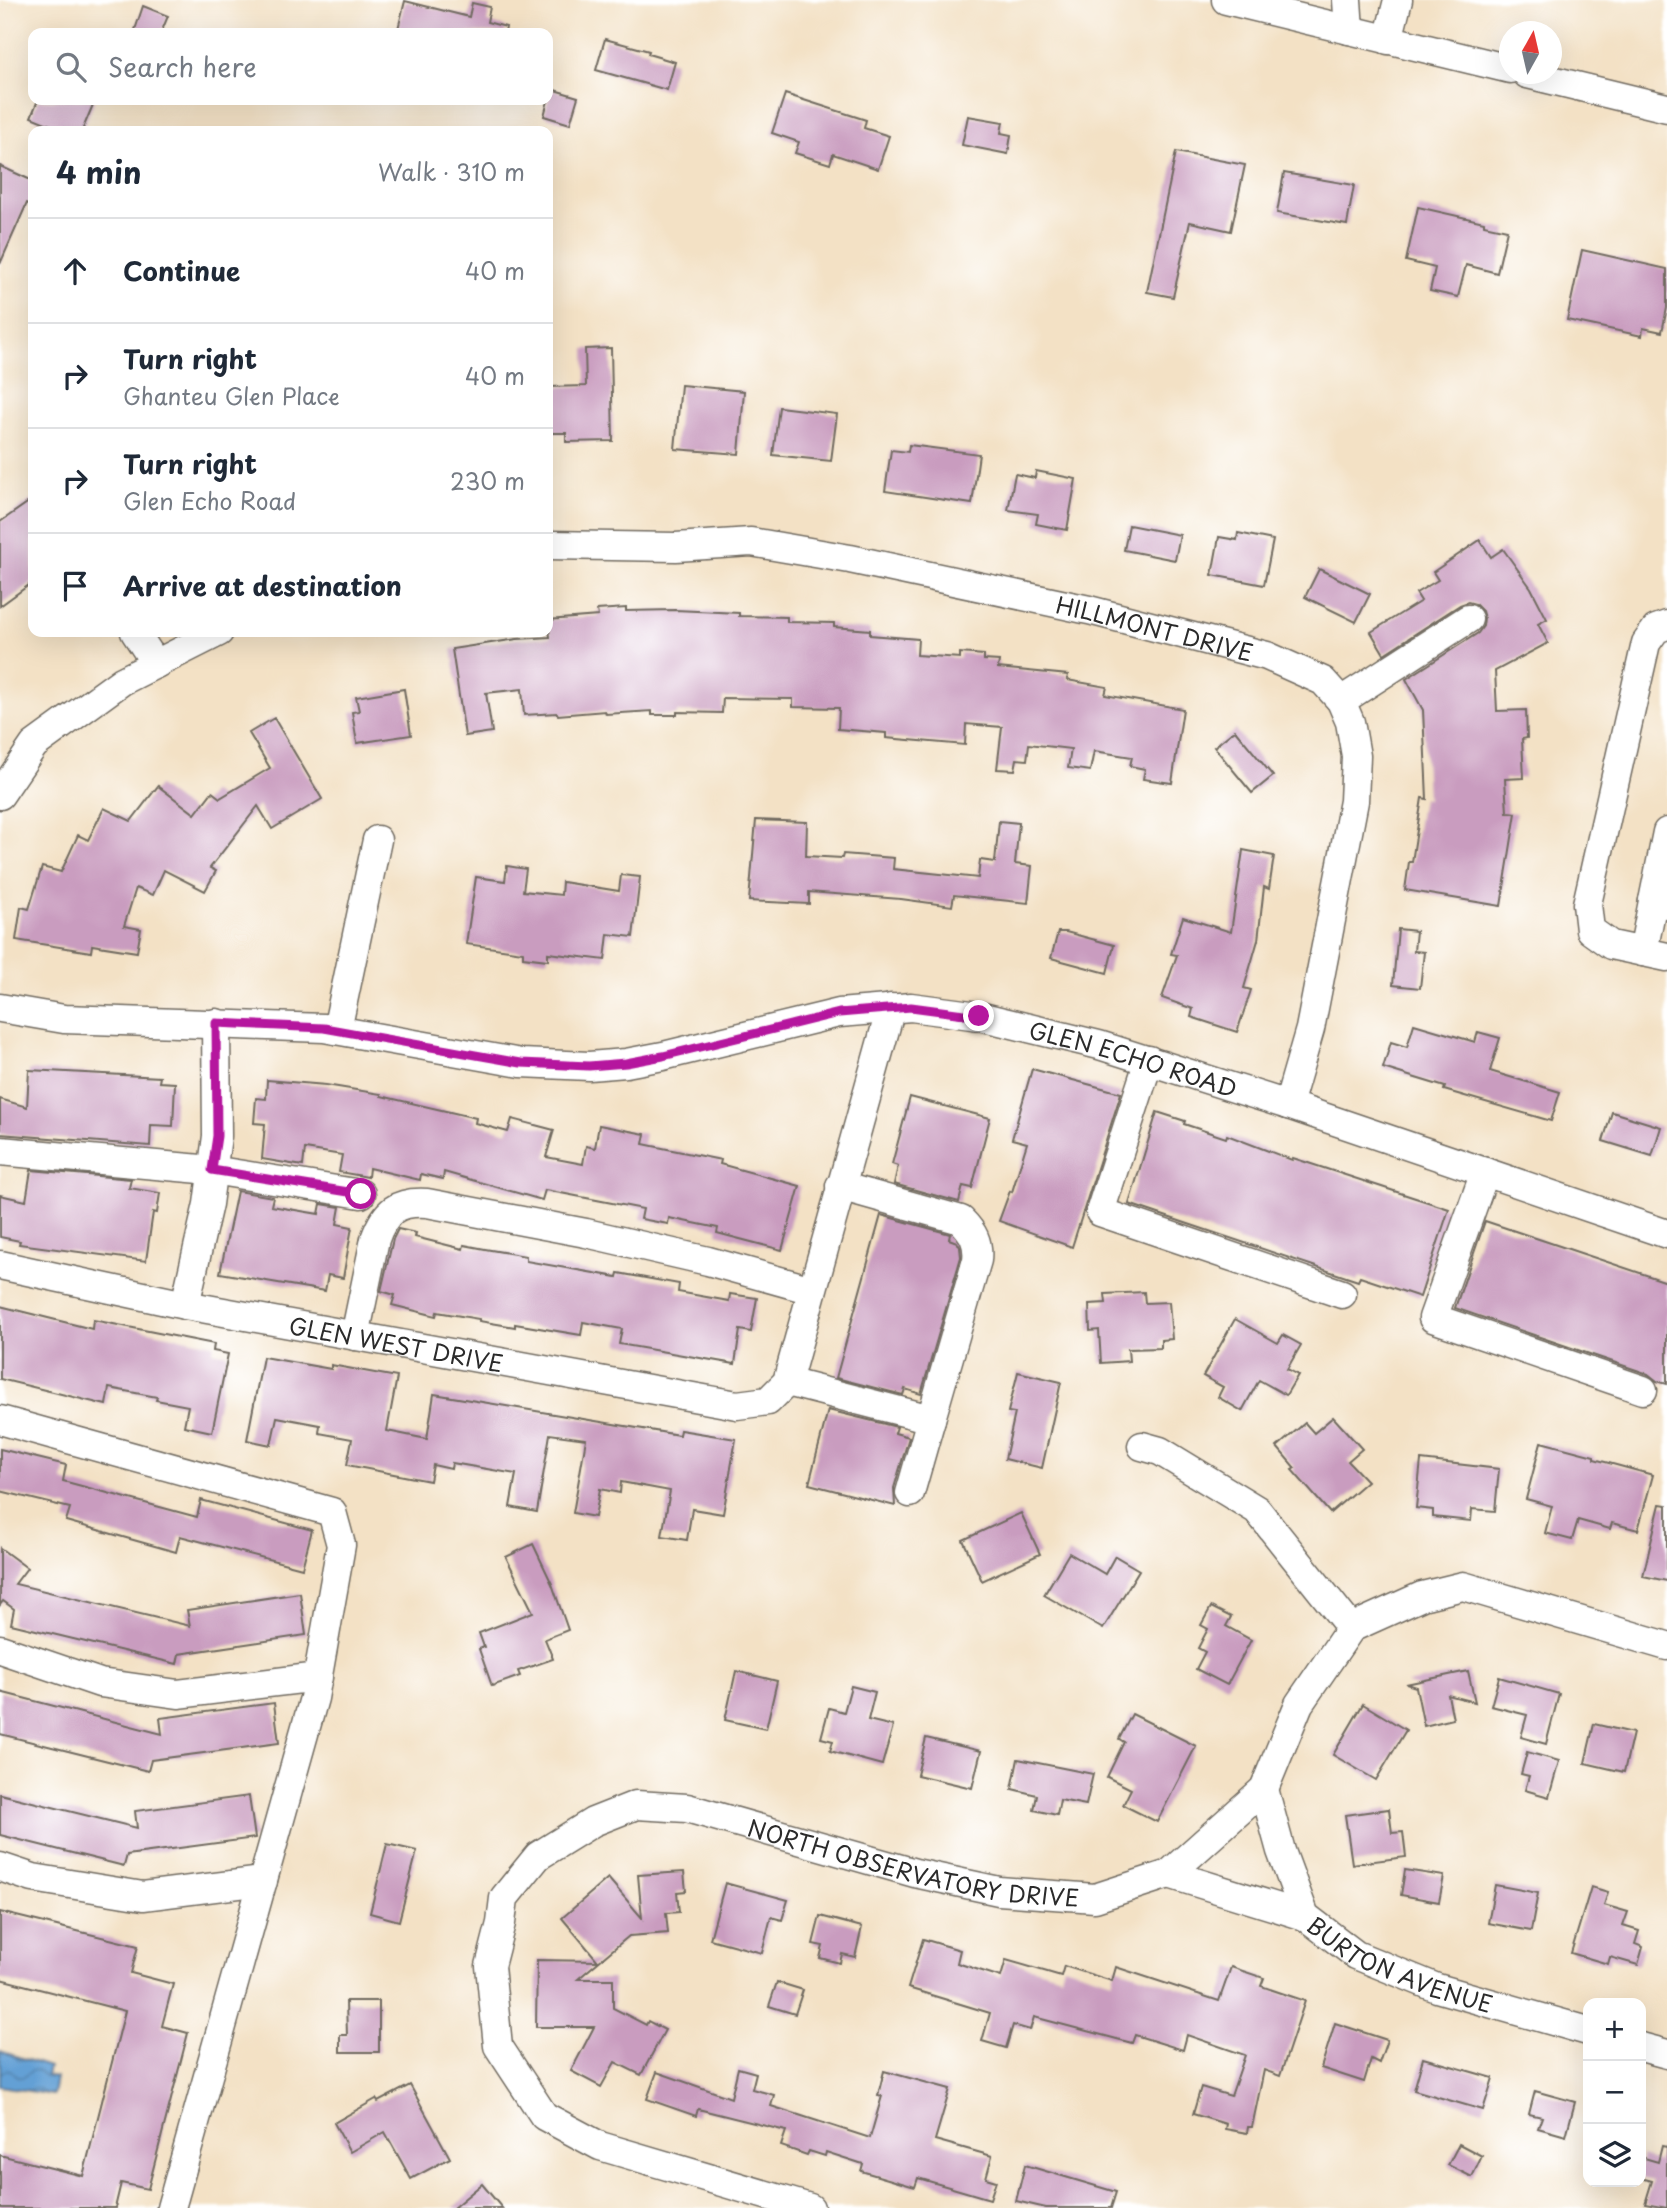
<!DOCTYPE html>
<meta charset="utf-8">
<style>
body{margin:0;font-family:"Playpen Sans",sans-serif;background:#f6f6f7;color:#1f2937}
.controls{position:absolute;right:21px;bottom:21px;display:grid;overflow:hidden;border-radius:14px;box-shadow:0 7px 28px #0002}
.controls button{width:63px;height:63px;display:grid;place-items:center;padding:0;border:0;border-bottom:2px solid #e0e1e3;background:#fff;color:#1f2937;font:35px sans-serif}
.compass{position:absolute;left:1499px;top:21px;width:63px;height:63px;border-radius:50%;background:#fff;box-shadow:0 7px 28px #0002;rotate:8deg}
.stop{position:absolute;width:21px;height:21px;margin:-16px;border:5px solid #b5179e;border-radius:50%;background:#fff}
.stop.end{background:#b5179e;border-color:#fff;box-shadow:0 2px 7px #0008}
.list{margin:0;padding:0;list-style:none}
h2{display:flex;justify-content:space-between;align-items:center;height:91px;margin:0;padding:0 28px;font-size:30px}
h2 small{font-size:23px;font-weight:400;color:#747a83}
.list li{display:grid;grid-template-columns:46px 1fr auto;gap:21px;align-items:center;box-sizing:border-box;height:105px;padding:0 28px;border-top:2px solid #e0e1e3}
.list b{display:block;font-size:26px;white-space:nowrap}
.list p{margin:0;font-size:23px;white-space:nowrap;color:#747a83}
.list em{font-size:23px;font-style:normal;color:#747a83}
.icon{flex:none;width:38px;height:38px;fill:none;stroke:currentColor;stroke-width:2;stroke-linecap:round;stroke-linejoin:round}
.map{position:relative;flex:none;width:1667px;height:2208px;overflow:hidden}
.search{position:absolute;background:#fff;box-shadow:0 7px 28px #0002;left:28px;top:28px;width:525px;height:77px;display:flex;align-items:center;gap:18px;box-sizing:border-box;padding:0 24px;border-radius:14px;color:#747a83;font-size:26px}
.panel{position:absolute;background:#fff;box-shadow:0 7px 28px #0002;left:28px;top:126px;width:525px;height:511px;border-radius:14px}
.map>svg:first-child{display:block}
.water{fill:url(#water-waves);stroke:#486680;stroke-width:2}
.building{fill:#c99cbf}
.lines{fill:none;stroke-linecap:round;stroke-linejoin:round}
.minor-casing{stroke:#716b61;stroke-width:31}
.minor{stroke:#fff;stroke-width:28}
.route{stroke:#b5179e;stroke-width:9}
.labels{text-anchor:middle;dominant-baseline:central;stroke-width:5;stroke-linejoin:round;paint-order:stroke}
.street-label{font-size:23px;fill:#2b2b2b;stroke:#fff}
</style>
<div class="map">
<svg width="1667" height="2208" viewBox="0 0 1667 2208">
<defs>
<pattern id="water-waves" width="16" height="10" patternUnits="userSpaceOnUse" patternTransform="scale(1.75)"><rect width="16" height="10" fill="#64a0d5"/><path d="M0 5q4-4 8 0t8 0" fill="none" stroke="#5383ad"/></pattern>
</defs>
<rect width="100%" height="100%" fill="#fff"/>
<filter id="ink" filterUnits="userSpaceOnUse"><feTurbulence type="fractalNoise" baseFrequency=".0143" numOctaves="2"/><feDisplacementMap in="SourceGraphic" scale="14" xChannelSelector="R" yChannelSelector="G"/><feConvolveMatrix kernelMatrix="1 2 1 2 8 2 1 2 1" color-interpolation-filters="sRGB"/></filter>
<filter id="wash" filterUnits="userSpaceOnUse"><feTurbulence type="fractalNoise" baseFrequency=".00686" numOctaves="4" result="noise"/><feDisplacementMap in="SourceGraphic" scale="28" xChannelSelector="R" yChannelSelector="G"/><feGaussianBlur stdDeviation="1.57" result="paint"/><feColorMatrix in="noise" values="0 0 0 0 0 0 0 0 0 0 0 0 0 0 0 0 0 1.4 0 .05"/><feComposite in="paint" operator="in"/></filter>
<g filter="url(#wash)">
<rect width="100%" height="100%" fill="#f3e1c5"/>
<polygon class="water" points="0,2051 49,2067 47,2076 56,2078 53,2095 0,2086"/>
<g id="blocks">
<g class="building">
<polygon points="405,1 469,17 472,3 490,7 487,22 506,27 505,33 397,33"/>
<polygon points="143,6 168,16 161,33 134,33"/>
<polygon points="605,39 649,51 648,54 675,62 667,90 596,70"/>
<polygon points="551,89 578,97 570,124 544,116"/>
<polygon points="785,94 866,120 864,128 889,136 878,169 833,154 830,164 795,153 799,142 772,133"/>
<polygon points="38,100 95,100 82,131 65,131 31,117"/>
<polygon points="968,116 1003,122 1001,133 1011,135 1008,154 962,145"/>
<polygon points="1176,152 1245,165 1231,231 1190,222 1173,297 1147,292"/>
<polygon points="0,166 33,181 33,206 27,203 0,264"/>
<polygon points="1284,173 1354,185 1347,225 1277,213"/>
<polygon points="1418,207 1484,222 1484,225 1507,230 1497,273 1466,265 1458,297 1430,291 1435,268 1406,261"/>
<polygon points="1582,250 1667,269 1667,308 1662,332 1643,328 1642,336 1567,320"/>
<polygon points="611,348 613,441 566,442 566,433 548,433 548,387 586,386 585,349"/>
<polygon points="681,385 744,391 739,454 675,449"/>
<polygon points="779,407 837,414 831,461 773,455"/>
<polygon points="909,445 979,454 972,504 885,491 891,450 908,452"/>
<polygon points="1036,471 1076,479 1067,530 1036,524 1038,514 1008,510 1015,474 1035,478"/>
<polygon points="33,499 33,582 0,606 0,522"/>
<polygon points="1129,525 1180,535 1175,560 1124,550"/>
<polygon points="1238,533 1273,540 1264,585 1212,575 1219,537 1237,540"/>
<polygon points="1480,540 1491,557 1503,549 1531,588 1547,619 1538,624 1548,643 1495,671 1497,711 1526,710 1527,738 1522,739 1524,778 1505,779 1507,812 1516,813 1501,906 1405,890 1409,862 1412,862 1422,798 1427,799 1423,710 1406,679 1478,633 1483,626 1484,618 1482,611 1475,604 1468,602 1460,605 1384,654 1371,632 1421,601 1416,593 1438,580 1433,572"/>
<polygon points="1319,569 1370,594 1356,622 1305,597"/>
<polygon points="626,608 626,611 675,610 739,613 739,616 787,617 787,622 834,623 834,627 870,630 870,635 918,639 917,655 960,658 960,653 984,655 984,660 999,661 998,668 1068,675 1067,680 1107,687 1105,695 1183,709 1172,783 1143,779 1145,769 1130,766 1132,757 1094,751 1090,771 1068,768 1071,749 1029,744 1027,760 1017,759 1015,770 997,769 1002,727 966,724 965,745 886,738 886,733 838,729 839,708 793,707 793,699 723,698 722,713 677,712 677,715 652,715 652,711 606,714 605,711 558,715 557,713 524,715 522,689 486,693 492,732 465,736 452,649 517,639 550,637 548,620 598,616 597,610"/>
<polygon points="404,689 411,735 357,743 352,712 359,711 356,697"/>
<polygon points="274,718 322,799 272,829 258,806 210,868 216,871 205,891 164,870 153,895 136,888 124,926 141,929 137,952 92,945 91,952 16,940 21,907 29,909 42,867 61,872 78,835 88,840 104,808 131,821 158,786 195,814 212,792 220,798 270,768 249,733"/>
<polygon points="1235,730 1273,776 1252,793 1214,747"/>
<polygon points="756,820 807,822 806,856 842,858 843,854 894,858 893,869 978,878 980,860 995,862 999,821 1019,823 1015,864 1032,866 1028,903 954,895 952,906 901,899 809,892 809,904 749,901"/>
<polygon points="1243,850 1274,856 1269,889 1264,887 1258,940 1244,988 1251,990 1237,1032 1191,1017 1193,1009 1162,998 1177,955 1171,954 1183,917 1231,932"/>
<polygon points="507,866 526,869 523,891 561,895 562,882 619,891 621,875 640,877 633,937 608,934 605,960 548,953 548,960 523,957 523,952 466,944 476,877 505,881"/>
<polygon points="1398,929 1416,931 1414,951 1424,952 1420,988 1393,985"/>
<polygon points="1058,932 1066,932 1114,945 1107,973 1051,958"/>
<polygon points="1414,1024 1475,1042 1478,1032 1500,1038 1490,1071 1560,1092 1551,1121 1444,1090 1445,1087 1383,1068 1391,1042 1407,1047"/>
<polygon points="1032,1069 1121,1093 1072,1247 999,1221 1010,1191 1012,1192 1027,1143 1012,1139"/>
<polygon points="29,1070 160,1077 159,1082 175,1083 173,1126 151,1125 150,1146 0,1134 0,1099 27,1107"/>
<polygon points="267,1080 326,1085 381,1094 381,1096 476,1118 475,1123 508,1132 512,1119 554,1130 546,1157 583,1164 586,1146 595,1148 599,1125 645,1134 643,1144 721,1160 720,1164 800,1186 782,1250 717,1233 718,1228 669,1218 668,1224 641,1219 643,1209 545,1190 542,1200 444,1172 443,1179 421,1174 420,1180 369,1168 368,1177 339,1172 342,1155 305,1149 303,1166 262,1159 265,1124 254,1123 256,1098 266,1099"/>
<polygon points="910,1097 990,1118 972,1188 963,1186 959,1202 894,1184 898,1166 892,1164"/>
<polygon points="1157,1112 1185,1121 1184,1124 1226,1138 1227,1135 1292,1160 1293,1158 1449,1209 1420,1297 1360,1277 1358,1281 1129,1204"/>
<polygon points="1612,1112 1661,1127 1652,1156 1603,1141"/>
<polygon points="31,1170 131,1179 129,1188 160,1193 157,1213 153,1212 146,1261 19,1244 20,1241 0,1237 0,1195 26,1201"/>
<polygon points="237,1191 273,1197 271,1206 319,1214 321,1204 340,1207 337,1224 352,1227 343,1278 328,1275 325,1291 220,1273"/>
<polygon points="881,1215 950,1234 949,1239 957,1242 960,1247 961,1257 921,1394 905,1389 903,1395 836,1378"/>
<polygon points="1485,1221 1667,1282 1667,1384 1657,1381 1648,1374 1455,1308"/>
<polygon points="398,1229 416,1233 415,1237 463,1249 464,1245 485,1249 526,1256 526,1261 617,1277 618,1273 679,1284 678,1292 729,1301 730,1294 757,1298 751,1332 740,1330 735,1364 619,1344 622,1329 583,1322 581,1335 515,1324 515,1327 479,1321 479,1319 437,1312 436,1316 392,1305 395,1295 381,1291 393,1239"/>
<polygon points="1144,1292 1145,1303 1169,1302 1172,1339 1161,1340 1161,1348 1128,1349 1129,1361 1101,1363 1099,1330 1090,1331 1089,1304 1106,1303 1105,1294"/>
<polygon points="0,1306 92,1329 93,1320 214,1344 213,1351 228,1354 212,1432 184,1426 188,1406 156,1400 157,1397 109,1388 106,1405 0,1379"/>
<polygon points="1235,1319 1278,1343 1283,1335 1301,1345 1287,1369 1298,1375 1286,1395 1259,1380 1242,1411 1218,1397 1223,1387 1203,1376"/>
<polygon points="263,1357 331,1369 331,1365 397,1377 387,1431 427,1439 434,1394 679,1435 680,1430 736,1439 723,1514 692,1509 687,1540 662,1536 670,1491 621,1482 620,1493 600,1489 595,1517 573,1513 586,1439 550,1434 537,1512 510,1507 516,1474 452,1463 451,1469 433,1465 430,1481 347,1465 352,1439 319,1433 320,1425 277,1417 271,1445 247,1440"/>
<polygon points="1018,1372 1061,1382 1042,1468 1005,1459 1015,1413 1008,1412"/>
<polygon points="828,1410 897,1427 895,1433 909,1437 894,1488 895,1506 809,1484"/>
<polygon points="1333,1417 1362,1449 1348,1461 1367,1481 1330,1513 1292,1470 1295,1468 1277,1447 1305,1423 1314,1433"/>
<polygon points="1541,1442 1594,1456 1594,1459 1653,1475 1638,1530 1612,1523 1610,1529 1578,1520 1572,1540 1545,1533 1552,1506 1526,1499"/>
<polygon points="0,1449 66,1465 63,1481 197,1517 201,1500 312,1530 302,1568 180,1536 176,1552 66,1521 70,1508 0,1491"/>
<polygon points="1421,1460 1499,1469 1495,1511 1472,1509 1471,1521 1433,1517 1433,1510 1416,1508"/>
<polygon points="1660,1504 1667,1505 1667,1581 1643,1576"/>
<polygon points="1021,1513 1040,1554 982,1581 963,1540"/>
<polygon points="533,1544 552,1584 568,1630 545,1639 553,1659 518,1671 520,1676 492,1686 479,1649 484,1647 479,1633 533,1612 506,1557"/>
<polygon points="0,1548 27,1568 15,1584 190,1626 187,1610 300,1593 306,1635 179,1654 177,1664 11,1624 14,1609 3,1601 0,1605"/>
<polygon points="1069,1553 1105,1574 1115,1556 1139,1570 1103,1629 1044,1595"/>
<polygon points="1211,1607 1231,1617 1226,1626 1251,1640 1227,1685 1196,1669 1205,1652 1198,1648 1208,1629 1201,1625"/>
<polygon points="736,1671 777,1681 766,1729 725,1720"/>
<polygon points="1468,1671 1475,1702 1448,1695 1453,1719 1424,1726 1416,1687 1406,1684"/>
<polygon points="1499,1677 1559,1694 1546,1744 1521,1737 1527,1715 1491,1706"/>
<polygon points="851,1686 875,1692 868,1720 893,1726 882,1765 830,1751 833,1741 821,1738 829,1708 844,1712"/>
<polygon points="0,1692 162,1734 160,1718 274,1703 279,1743 151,1760 148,1771 0,1734"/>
<polygon points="1363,1704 1406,1730 1376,1780 1333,1755"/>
<polygon points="1132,1714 1196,1746 1157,1822 1123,1805 1131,1789 1107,1777 1124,1742 1119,1739"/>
<polygon points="1594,1724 1633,1733 1624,1772 1585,1763"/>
<polygon points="926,1738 981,1751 972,1788 917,1775"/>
<polygon points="1527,1752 1559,1761 1549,1797 1525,1790 1529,1776 1521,1774"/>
<polygon points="1018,1759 1093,1774 1086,1805 1060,1800 1057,1815 1034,1810 1037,1795 1012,1789"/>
<polygon points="0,1794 137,1828 135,1811 249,1796 255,1838 127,1855 124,1866 0,1835"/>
<polygon points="1389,1809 1392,1833 1403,1832 1406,1857 1352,1864 1345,1815"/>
<polygon points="387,1844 417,1851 399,1921 370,1913"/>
<polygon points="1405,1870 1444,1876 1439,1902 1401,1895"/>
<polygon points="684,1872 686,1891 677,1892 679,1912 666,1913 668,1933 629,1936 578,1979 613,1979 613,2008 646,2025 648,2021 665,2030 641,2075 615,2062 601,2087 571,2071 594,2027 536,2027 537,1960 598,1961 562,1918 608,1878 642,1918 638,1875"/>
<polygon points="725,1883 788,1900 782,1920 771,1917 762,1953 710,1939"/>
<polygon points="1495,1885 1538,1893 1531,1931 1488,1923"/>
<polygon points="1591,1887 1608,1892 1604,1905 1628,1912 1623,1926 1639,1931 1635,1944 1643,1947 1638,1965 1610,1957 1608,1964 1571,1953"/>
<polygon points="0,1912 138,1946 131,1973 173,1984 162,2026 188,2033 148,2189 121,2183 115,2208 0,2208 0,2155 83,2176 125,2011 0,1979"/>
<polygon points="820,1916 862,1927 855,1957 842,1954 840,1963 820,1958 823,1946 813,1944"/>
<polygon points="923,1939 960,1950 957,1963 1001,1977 1006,1960 1061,1976 1064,1966 1112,1981 1116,1967 1219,2001 1231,1967 1264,1978 1261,1986 1305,2001 1280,2076 1264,2070 1252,2127 1248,2127 1247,2133 1225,2129 1226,2124 1193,2114 1201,2087 1231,2096 1245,2055 1187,2035 1183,2050 1135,2035 1132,2043 1034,2017 1030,2030 1013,2025 1006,2048 982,2041 990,2013 908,1988"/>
<polygon points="777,1982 803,1990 795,2014 769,2006"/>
<polygon points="346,2001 379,2001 379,2052 340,2052 340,2035 347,2035"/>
<polygon points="1335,2023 1387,2040 1379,2063 1371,2059 1364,2082 1321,2068"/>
<polygon points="1423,2058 1493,2078 1483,2110 1414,2090"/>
<polygon points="738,2068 756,2073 752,2089 774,2095 771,2106 870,2138 882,2096 878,2095 884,2071 950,2089 935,2140 992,2156 986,2178 996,2181 990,2199 918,2178 915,2187 861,2171 863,2164 826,2152 825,2156 809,2151 807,2155 781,2146 786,2131 698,2109 696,2116 647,2099 657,2072 731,2098"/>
<polygon points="410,2085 450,2158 411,2179 385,2132 350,2152 334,2123 376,2099 378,2102"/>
<polygon points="1535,2091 1575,2102 1566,2136 1538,2128 1542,2117 1529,2114"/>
<polygon points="1459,2144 1482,2156 1472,2177 1448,2165"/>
<polygon points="1662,2146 1667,2147 1667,2208 1645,2204 1652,2181 1641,2178 1641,2157 1658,2162"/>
<polygon points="1025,2165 1116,2192 1111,2208 1046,2208 1016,2201"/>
<polygon points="482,2184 502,2208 453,2208"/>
</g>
</g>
</g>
<g filter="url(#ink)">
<use href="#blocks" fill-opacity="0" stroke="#716b61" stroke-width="2"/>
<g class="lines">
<g class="minor-casing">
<g id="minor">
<polyline points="1226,0 1510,69"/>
<polyline points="1347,0 1349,30"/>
<polyline points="1388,40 1398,0"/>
<polyline points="1527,74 1667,108"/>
<path id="s1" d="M 548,545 L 676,547 L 751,542 L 850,559 L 1089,610 L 1267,656 L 1323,681 L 1341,701 L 1350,722 L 1356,756 L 1354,801 L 1310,1029 L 1288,1105"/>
<polyline points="1667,625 1656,629 1646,643 1587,904 1590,930 1611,945 1667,957"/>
<polyline points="135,632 156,664"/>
<polyline points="1341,701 1468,619"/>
<polyline points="0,795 34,745 122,681 219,632"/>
<polyline points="1667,832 1653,901 1667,904"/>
<polyline points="1643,952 1653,901"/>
<path id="s2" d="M 0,1008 L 64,1019 L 324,1028 L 521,1063 L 589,1066 L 626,1063 L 663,1056 L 839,1013 L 911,1007 L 979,1016 L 1099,1045 L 1288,1105 L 1667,1234"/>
<polyline points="337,1030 377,840"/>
<polyline points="1149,1060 1100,1212 1342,1294"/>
<polyline points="0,1151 212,1170 361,1194"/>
<polyline points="1485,1172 1433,1318 1643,1390"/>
<path id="s3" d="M 0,1265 L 185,1305 L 737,1405 L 768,1401 L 787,1382 L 891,1008"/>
<polyline points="185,1305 208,1204 217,1136 216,1023"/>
<path d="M 355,1336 L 375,1239 C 385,1211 397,1201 427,1203 L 586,1233 L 708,1261 L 812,1290"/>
<path d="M 787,1382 L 931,1419 L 977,1260 C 979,1242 973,1232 961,1220 L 840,1186"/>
<polyline points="0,1420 332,1512 341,1545 314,1698 171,2208"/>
<polyline points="1142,1446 1160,1451 1257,1510 1351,1628"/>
<polyline points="910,1493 931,1419"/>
<polyline points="0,1649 100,1683 178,1694 318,1677"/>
<path id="s4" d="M 1264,1789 L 1281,1851 L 1305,1916 L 1356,1955 L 1437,1988 L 1588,2031"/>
<polyline points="0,1867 33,1878 143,1896 263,1881"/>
<polyline points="1169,1874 1305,1916"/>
<polyline points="1641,2047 1667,2054"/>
<path id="s5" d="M 810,2208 L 600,2146 L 544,2116 L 498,2046 L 490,1966 L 501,1923 L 504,1898 L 538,1856 L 593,1822 L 636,1805 L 687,1808 L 915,1873 L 999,1891 L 1095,1898 L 1169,1874 L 1264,1789 L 1299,1704 L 1351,1628 L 1422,1596 L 1463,1586 L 1667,1646"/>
</g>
</g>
<use href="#minor" class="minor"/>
</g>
</g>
<g class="lines" filter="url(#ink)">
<polyline class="route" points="361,1194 212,1170 217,1136 216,1023 324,1028 521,1063 589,1066 626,1063 663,1056 839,1013 911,1007 979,1016"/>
</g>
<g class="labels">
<g class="street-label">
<text stroke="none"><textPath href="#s1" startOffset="616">HILLMONT DRIVE</textPath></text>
<text stroke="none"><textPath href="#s2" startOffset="1150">GLEN ECHO ROAD</textPath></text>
<text stroke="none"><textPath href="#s3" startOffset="404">GLEN WEST DRIVE</textPath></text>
<text stroke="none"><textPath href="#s5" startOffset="966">NORTH OBSERVATORY DRIVE</textPath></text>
<text stroke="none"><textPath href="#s4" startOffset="242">BURTON AVENUE</textPath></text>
</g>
</g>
</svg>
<div class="controls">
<button>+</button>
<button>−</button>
<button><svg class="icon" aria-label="layers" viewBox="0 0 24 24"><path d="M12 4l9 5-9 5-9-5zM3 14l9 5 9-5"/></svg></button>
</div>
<svg class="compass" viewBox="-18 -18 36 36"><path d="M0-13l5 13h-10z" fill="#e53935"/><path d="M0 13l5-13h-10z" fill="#747a83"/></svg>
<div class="stop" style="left:361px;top:1194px"></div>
<div class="stop end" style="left:979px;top:1016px"></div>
<div class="search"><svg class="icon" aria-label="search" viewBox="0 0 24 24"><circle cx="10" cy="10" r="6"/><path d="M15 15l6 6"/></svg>Search here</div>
<section class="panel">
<h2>4 min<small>Walk · 310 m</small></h2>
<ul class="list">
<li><svg class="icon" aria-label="ahead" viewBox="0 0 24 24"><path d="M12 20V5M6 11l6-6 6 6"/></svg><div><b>Continue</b></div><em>40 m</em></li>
<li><svg class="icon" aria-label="right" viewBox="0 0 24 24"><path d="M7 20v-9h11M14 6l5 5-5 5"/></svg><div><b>Turn right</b><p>Ghanteu Glen Place</p></div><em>40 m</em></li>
<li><svg class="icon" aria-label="right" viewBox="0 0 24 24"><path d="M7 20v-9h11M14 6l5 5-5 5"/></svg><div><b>Turn right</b><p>Glen Echo Road</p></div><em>230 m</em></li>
<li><svg class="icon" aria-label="arrive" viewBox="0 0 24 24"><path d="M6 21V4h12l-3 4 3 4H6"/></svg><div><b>Arrive at destination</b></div></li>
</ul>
</section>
</div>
